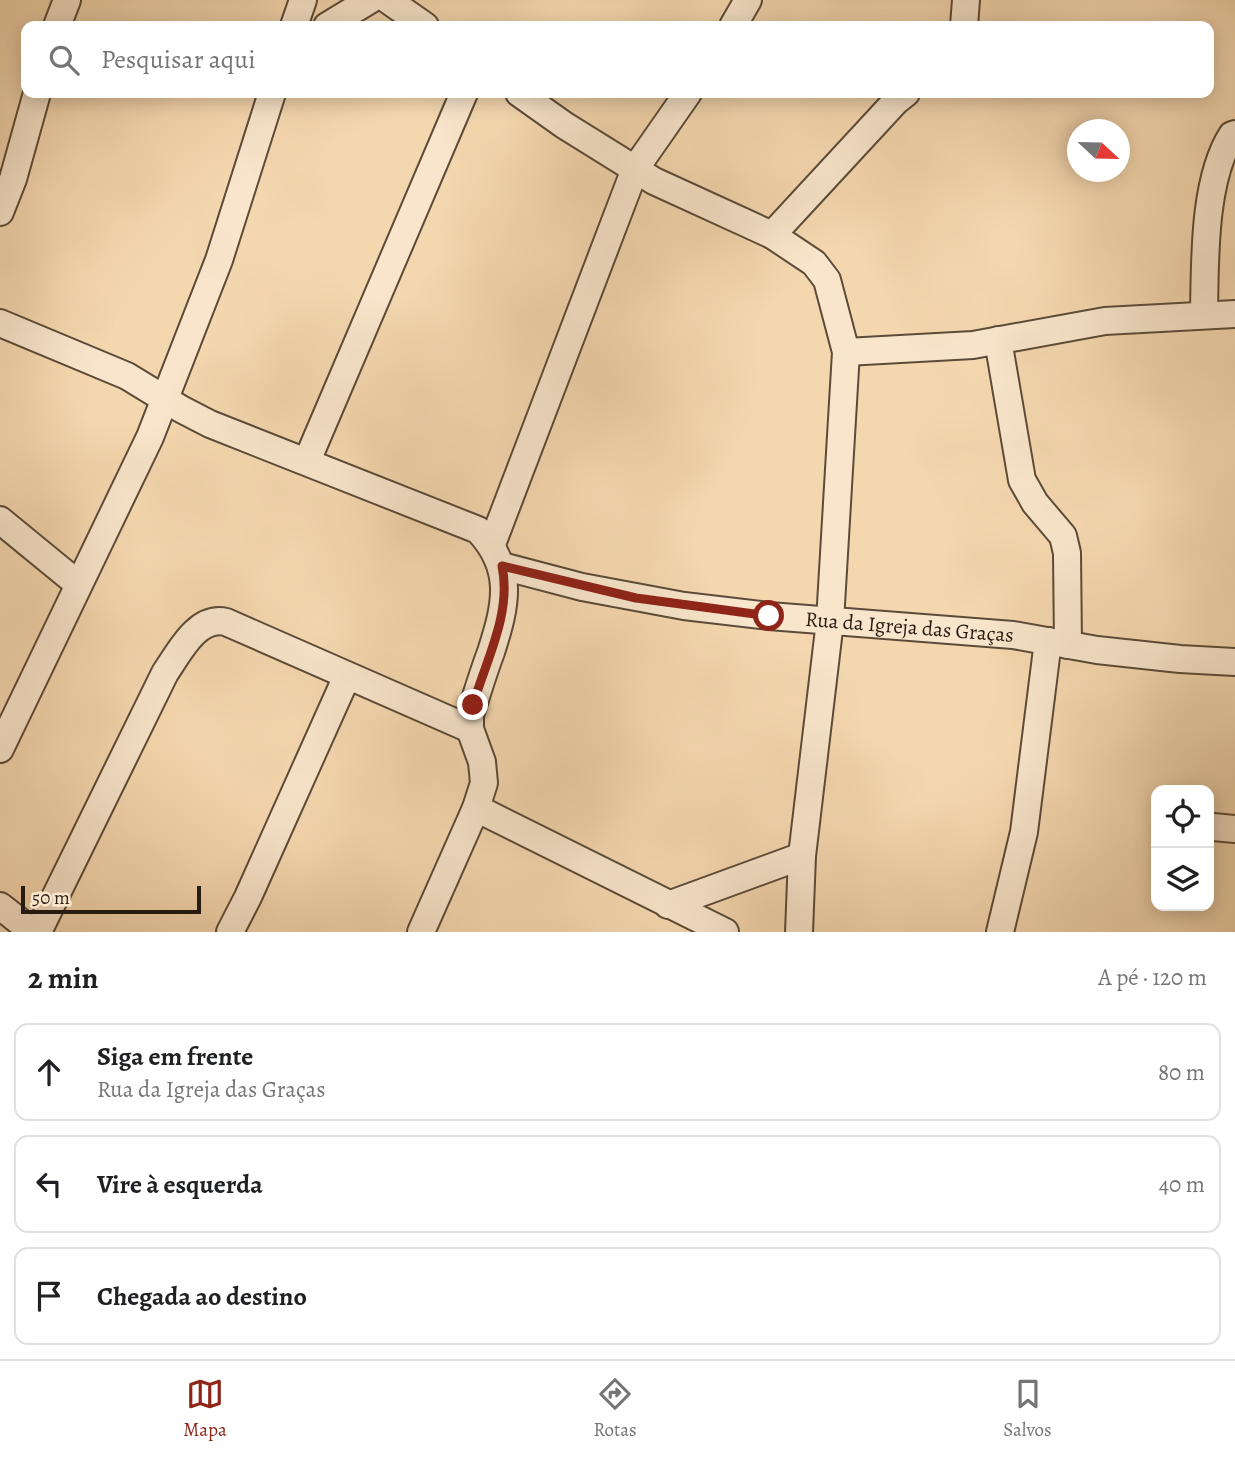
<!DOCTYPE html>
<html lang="pt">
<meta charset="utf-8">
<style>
body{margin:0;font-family:Alegreya,serif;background:#f2f2f2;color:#202124}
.controls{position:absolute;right:21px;bottom:21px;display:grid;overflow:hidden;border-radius:14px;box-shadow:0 4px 18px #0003}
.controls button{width:63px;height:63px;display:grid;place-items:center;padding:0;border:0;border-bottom:2px solid #e0e0e0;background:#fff;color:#202124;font:35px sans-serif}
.compass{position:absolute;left:1067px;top:119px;width:63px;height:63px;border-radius:50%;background:#fff;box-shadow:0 4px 18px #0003;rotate:112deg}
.scale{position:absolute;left:21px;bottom:18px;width:180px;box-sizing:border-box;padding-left:7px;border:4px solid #281c10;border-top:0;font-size:19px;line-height:24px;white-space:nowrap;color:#281c10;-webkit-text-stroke:5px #f8e5cb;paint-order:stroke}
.stop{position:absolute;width:21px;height:21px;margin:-16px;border:5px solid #8f2418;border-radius:50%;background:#fff}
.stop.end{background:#8f2418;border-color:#fff;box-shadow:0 2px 7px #0008}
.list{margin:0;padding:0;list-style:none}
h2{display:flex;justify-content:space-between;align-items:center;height:91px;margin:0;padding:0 28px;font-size:30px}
h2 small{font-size:23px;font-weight:400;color:#757577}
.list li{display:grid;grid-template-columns:46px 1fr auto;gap:21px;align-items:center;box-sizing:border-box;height:98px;margin:0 14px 14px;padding:0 14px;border:2px solid #e0e0e0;border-radius:14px}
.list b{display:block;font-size:26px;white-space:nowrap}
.list p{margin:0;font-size:23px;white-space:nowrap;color:#757577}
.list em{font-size:23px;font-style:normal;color:#757577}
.icon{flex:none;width:38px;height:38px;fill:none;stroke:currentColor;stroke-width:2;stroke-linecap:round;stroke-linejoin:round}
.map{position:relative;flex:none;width:1235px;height:932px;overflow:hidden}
.search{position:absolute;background:#fff;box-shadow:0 4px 18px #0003;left:21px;right:21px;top:21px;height:77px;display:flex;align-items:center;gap:18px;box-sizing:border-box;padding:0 24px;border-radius:14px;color:#757577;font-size:26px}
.sheet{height:427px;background:#fff}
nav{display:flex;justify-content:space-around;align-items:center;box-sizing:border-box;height:98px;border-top:2px solid #e0e0e0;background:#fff;font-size:19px;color:#757577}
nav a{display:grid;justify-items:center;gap:4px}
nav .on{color:#8f2418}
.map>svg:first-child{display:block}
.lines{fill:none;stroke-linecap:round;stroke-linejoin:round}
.minor-casing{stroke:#5b4b38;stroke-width:30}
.minor{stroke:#f8e5cb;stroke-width:26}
.route{stroke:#8f2418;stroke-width:9}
.labels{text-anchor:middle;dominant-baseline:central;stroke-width:5;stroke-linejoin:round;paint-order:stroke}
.street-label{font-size:21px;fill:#281c10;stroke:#f8e5cb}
</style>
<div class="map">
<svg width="1235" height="932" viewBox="0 0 1235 932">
<rect width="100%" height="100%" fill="#f5d7af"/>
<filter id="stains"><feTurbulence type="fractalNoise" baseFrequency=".00286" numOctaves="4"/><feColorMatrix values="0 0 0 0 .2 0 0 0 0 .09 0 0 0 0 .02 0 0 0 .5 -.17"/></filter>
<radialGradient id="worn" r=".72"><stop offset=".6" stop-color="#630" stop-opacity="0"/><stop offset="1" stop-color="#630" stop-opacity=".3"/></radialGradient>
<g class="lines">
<g class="minor-casing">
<g id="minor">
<polyline points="388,0 425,26"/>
<polyline points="57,26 67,0"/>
<polyline points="294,26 303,0"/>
<polyline points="327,26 370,0"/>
<polyline points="733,26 748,0"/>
<polyline points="964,26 966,0"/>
<polyline points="519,93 564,125 654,181 772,235 814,263 827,280 846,352 830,621 802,856 799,932"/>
<polyline points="0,212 13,179 37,93"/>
<polyline points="772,235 896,101 906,93"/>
<path d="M 1204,315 C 1205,262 1203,180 1232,135 L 1235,134"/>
<path d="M 0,323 L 127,376 L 181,409 L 210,424 L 478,530 C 515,569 506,605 491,652 C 483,673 477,694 470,715 L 470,729 L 482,762 L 484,783 L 476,808 L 421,932"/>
<polyline points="998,340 1022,480 1035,503 1063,536 1067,553 1068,645"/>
<polyline points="846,352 973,345 1105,321 1235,314"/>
<polyline points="307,461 464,93"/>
<polyline points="0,520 78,584"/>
<polyline points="492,544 635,169 688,93"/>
<path id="s1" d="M 502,566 L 582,587 L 684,606 L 769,616 L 1013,635 L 1097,650 L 1180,659 L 1235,662"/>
<polyline points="0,749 150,437 219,260 272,93"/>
<polyline points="476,808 725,932"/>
<polyline points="1213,827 1235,829"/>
<polyline points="668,905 802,856"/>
<polyline points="0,906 33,932"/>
<path d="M 38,932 L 165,673 C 179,653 197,615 226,622 L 470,729"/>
<polyline points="230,932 248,897 347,676"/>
<polyline points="1000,932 1024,832 1048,641"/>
</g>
</g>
<use href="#minor" class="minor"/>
</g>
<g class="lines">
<path class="route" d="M 473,705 C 486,660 512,613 502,566 L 636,598 L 769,616"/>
</g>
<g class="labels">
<g class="street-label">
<text stroke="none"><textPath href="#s1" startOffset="413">Rua da Igreja das Graças</textPath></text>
</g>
</g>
<rect width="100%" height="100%" filter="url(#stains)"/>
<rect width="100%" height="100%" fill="url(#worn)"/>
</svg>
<div class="controls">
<button><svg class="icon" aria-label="locate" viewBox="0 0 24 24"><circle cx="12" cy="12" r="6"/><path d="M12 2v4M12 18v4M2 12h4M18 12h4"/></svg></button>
<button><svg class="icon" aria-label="layers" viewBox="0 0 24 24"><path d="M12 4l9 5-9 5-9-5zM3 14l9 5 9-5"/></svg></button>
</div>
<svg class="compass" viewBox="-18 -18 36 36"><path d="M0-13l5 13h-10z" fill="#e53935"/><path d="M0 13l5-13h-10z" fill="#757577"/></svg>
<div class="scale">50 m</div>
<div class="stop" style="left:769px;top:616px"></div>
<div class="stop end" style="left:473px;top:705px"></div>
<div class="search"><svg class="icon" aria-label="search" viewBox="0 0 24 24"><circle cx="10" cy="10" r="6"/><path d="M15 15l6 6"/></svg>Pesquisar aqui</div>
</div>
<section class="sheet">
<h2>2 min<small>A pé · 120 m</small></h2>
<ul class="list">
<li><svg class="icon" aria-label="ahead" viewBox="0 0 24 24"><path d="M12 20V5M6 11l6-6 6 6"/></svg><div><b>Siga em frente</b><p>Rua da Igreja das Graças</p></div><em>80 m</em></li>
<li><svg class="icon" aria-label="left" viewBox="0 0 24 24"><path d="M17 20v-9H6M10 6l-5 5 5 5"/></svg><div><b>Vire à esquerda</b></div><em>40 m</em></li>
<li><svg class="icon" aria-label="arrive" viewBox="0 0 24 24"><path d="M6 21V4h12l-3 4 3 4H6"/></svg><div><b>Chegada ao destino</b></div></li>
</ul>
</section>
<nav>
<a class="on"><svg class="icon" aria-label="map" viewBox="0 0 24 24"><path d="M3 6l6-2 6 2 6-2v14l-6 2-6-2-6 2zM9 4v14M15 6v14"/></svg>Mapa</a>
<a><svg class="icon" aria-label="directions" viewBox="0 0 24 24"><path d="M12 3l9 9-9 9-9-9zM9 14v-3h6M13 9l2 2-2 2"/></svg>Rotas</a>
<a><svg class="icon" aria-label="saved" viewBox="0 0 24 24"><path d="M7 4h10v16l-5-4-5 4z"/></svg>Salvos</a>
</nav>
